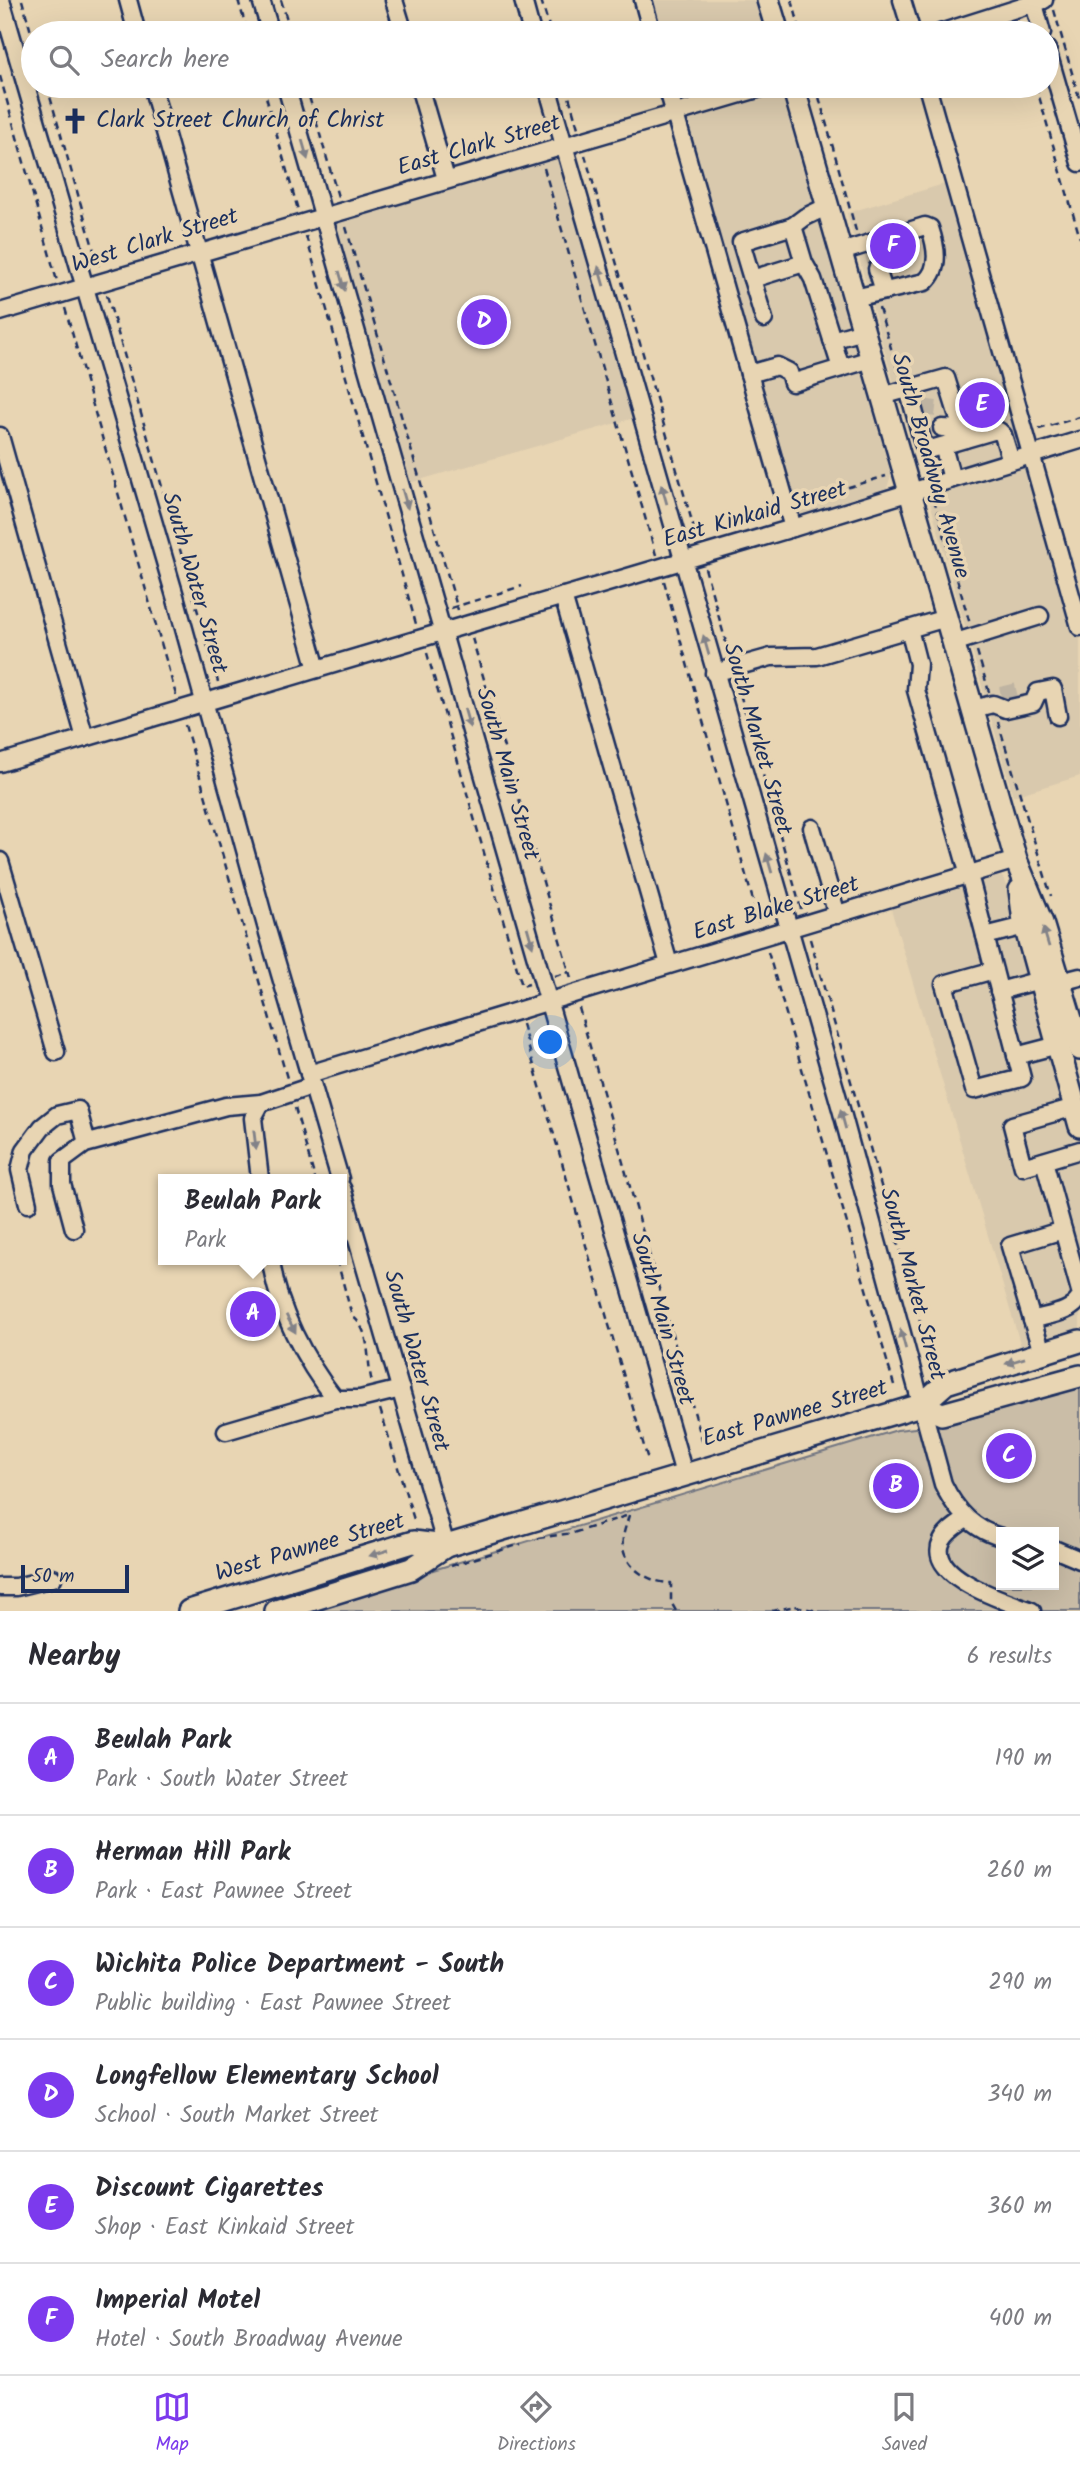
<!DOCTYPE html>
<meta charset="utf-8">
<style>
body{margin:0;font-family:Kalam,sans-serif;background:#f7f7f7;color:#2b2b33}
.controls{position:absolute;right:21px;bottom:21px;display:grid;overflow:hidden;border-radius:0px;box-shadow:0 7px 28px #0002}
.controls button{width:63px;height:63px;display:grid;place-items:center;padding:0;border:0;border-bottom:2px solid #e1e1e2;background:#fff;color:#2b2b33;font:35px sans-serif}
.scale{position:absolute;left:21px;bottom:18px;width:108px;box-sizing:border-box;padding-left:7px;border:4px solid #1b2f5e;border-top:0;font-size:19px;line-height:24px;white-space:nowrap;color:#1b2f5e;-webkit-text-stroke:5px #e8d5b3;paint-order:stroke}
.you{position:absolute;left:551px;top:1043px;width:24px;height:24px;margin:-18px;border:5px solid #fff;border-radius:50%;background:#1a73e8;box-shadow:0 0 0 10px #1a73e833}
.badge{display:grid;place-items:center;width:46px;height:46px;border-radius:50%;background:#7c3aed;color:#fff;font-size:23px;font-weight:700}
.pin{position:absolute;translate:-50% -50%;border:4px solid #fff;box-shadow:0 2px 7px #0006}
.popup{position:absolute;left:158px;top:1174px;width:189px;height:91px;box-sizing:border-box;display:grid;place-content:center;border-radius:0px;background:#fff;filter:drop-shadow(0 2px 5px #0005);font-size:23px;white-space:nowrap;color:#7c7c81}
.popup b{font-size:26px;color:#2b2b33}
.popup::after{content:'';position:absolute;left:50%;top:100%;margin-left:-14px;border:14px solid transparent;border-top-color:#fff}
.list{margin:0;padding:0;list-style:none}
h2{display:flex;justify-content:space-between;align-items:center;height:91px;margin:0;padding:0 28px;font-size:30px}
h2 small{font-size:23px;font-weight:400;color:#7c7c81}
.list li{display:grid;grid-template-columns:46px 1fr auto;gap:21px;align-items:center;box-sizing:border-box;height:112px;padding:0 28px;border-top:2px solid #e1e1e2}
.list b{display:block;font-size:26px;white-space:nowrap}
.list p{margin:0;font-size:23px;white-space:nowrap;color:#7c7c81}
.list em{font-size:23px;font-style:normal;color:#7c7c81}
.icon{flex:none;width:38px;height:38px;fill:none;stroke:currentColor;stroke-width:2;stroke-linecap:round;stroke-linejoin:round}
.map{position:relative;flex:none;width:1080px;height:1611px;overflow:hidden}
.search{position:absolute;background:#fff;box-shadow:0 7px 28px #0002;left:21px;right:21px;top:21px;height:77px;display:flex;align-items:center;gap:18px;box-sizing:border-box;padding:0 24px;border-radius:38px;color:#7c7c81;font-size:26px}
.sheet{height:763px;background:#fff}
nav{display:flex;justify-content:space-around;align-items:center;box-sizing:border-box;height:98px;border-top:2px solid #e1e1e2;background:#fff;font-size:19px;color:#7c7c81}
nav a{display:grid;justify-items:center;gap:4px}
nav .on{color:#7c3aed}
.map>svg:first-child{display:block}
.built{fill:#d9c9ad}
.green{fill:#cabda7;stroke:#727682;stroke-width:2;fill-rule:evenodd}
.lines{fill:none;stroke-linecap:round;stroke-linejoin:round}
.minor-tunnel{stroke:#bfb4a2;stroke-width:16;stroke-dasharray:16 8;stroke-linecap:butt}
.minor-casing{stroke:#1b2f5e;stroke-width:21}
.major-casing{stroke:#1b2f5e;stroke-width:26}
.path{stroke:#1b2f5e;stroke-width:2.5;stroke-dasharray:7 5;stroke-linecap:butt}
.minor{stroke:#e8d5b3;stroke-width:16}
.major{stroke:#e8d5b3;stroke-width:21}
.oneway{fill:#828288}
.labels{text-anchor:middle;dominant-baseline:central;stroke-width:7;stroke-linejoin:round;paint-order:stroke}
.poi-label{font-size:23px;fill:#1b2f5e;stroke:#e8d5b3;text-anchor:start}
.street-label{font-size:23px;fill:#1b2f5e;stroke:#e8d5b3}
</style>
<div class="map">
<svg width="1080" height="1611" viewBox="0 0 1080 1611">
<rect width="100%" height="100%" fill="#e8d5b3"/>
<filter id="ink" filterUnits="userSpaceOnUse"><feTurbulence type="fractalNoise" baseFrequency=".0143" numOctaves="2"/><feDisplacementMap in="SourceGraphic" scale="14" xChannelSelector="R" yChannelSelector="G"/><feConvolveMatrix kernelMatrix="1 2 1 2 8 2 1 2 1" color-interpolation-filters="sRGB"/></filter>
<g filter="url(#ink)">
<g class="built">
<polygon points="636,0 756,0 765,33 645,33"/>
<polygon points="660,86 720,86 665,103"/>
<polygon points="771,90 777,91 782,95 891,475 887,488 781,520 669,120"/>
<polygon points="550,158 558,158 560,162 634,418 409,483 335,225 339,220"/>
<polygon points="954,181 1033,444 934,474 924,473 919,468 881,339 847,213"/>
<polygon points="1038,462 1080,611 1080,776 1013,796 930,502 931,496 937,492"/>
<polygon points="1001,876 1005,880 1017,920 1080,1165 1080,1333 1022,1350 891,909"/>
</g>
<path class="green" d="M 1080,1387 L 1080,1611 L 297,1611 L 897,1430 L 951,1424 ZM 1001,1532 L 1054,1532 L 1054,1585 L 1001,1585 Z"/>
<g class="lines">
<g class="minor-tunnel">
<polyline points="872,250 877,269"/>
<polyline points="920,407 937,409"/>
<polyline points="1001,695 1022,690"/>
</g>
<g class="minor-casing">
<g id="minor">
<polyline points="1,0 175,596 268,933 340,1179"/>
<polyline points="128,0 137,33"/>
<polyline points="261,0 271,33"/>
<polyline points="394,0 404,33"/>
<polyline points="523,0 532,33"/>
<polyline points="643,0 652,33"/>
<polyline points="902,0 912,33"/>
<polyline points="1033,0 1042,33"/>
<polyline points="940,33 1044,0"/>
<polyline points="1047,49 1080,163"/>
<polyline points="152,86 317,669"/>
<polyline points="286,86 684,1474"/>
<polyline points="419,86 446,179"/>
<path d="M 547,86 L 841,1109 L 943,1484 C 955,1509 973,1530 1001,1537"/>
<polyline points="667,86 793,528"/>
<polyline points="927,86 1080,627"/>
<polyline points="793,226 805,217 828,206"/>
<path d="M 841,252 L 925,226 L 930,228 C 936,246 941,268 925,282 L 854,298"/>
<polyline points="804,263 793,226 741,242 752,279 804,263 813,279 841,368"/>
<polyline points="877,269 884,291"/>
<polyline points="752,279 764,319"/>
<polyline points="0,312 768,86"/>
<polyline points="832,340 863,331"/>
<polyline points="749,374 777,366 789,372 792,383 871,359"/>
<polyline points="908,389 923,443 931,449 993,431 999,431 1003,435 1011,461"/>
<polyline points="882,396 946,378 965,439"/>
<polyline points="942,428 961,429"/>
<polyline points="0,436 85,738"/>
<polyline points="943,446 952,479"/>
<polyline points="563,596 669,964"/>
<polyline points="909,629 918,664 916,690 972,886 1022,1078 974,1090 944,984 994,970"/>
<polyline points="953,643 1040,616"/>
<polyline points="714,673 771,657 817,656 946,618"/>
<polyline points="973,709 993,704 1006,709 1033,703 1038,692 1053,689 1058,716"/>
<polyline points="0,763 793,528 1080,440"/>
<polyline points="812,828 837,915"/>
<polyline points="0,861 56,1052"/>
<polyline points="985,936 1025,926"/>
<polyline points="1060,982 1080,977"/>
<polyline points="999,991 1040,980"/>
<polyline points="1016,1056 1058,1045"/>
<polyline points="309,1074 1016,860"/>
<polyline points="1075,1107 1012,1125 1023,1167 1080,1150"/>
<polyline points="1044,1161 1080,1291"/>
<polyline points="260,1179 253,1118 261,1103"/>
<polyline points="342,1188 446,1546"/>
<polyline points="28,1204 20,1170 25,1150 42,1127 57,1115 78,1110 87,1143"/>
<polyline points="74,1229 62,1184 62,1161 85,1144 226,1106 261,1103 312,1086"/>
<path d="M 1063,1230 L 1010,1246 L 1032,1320 C 1047,1315 1073,1313 1080,1297"/>
<path d="M 271,1260 C 277,1308 305,1361 335,1399"/>
<polyline points="1032,1320 1042,1352"/>
<polyline points="226,1431 335,1399 360,1399 401,1389"/>
<path d="M 966,1519 C 958,1525 947,1531 942,1541 C 924,1577 1009,1602 1032,1611"/>
<polyline points="1054,1549 1080,1560"/>
<polyline points="0,1587 16,1587 53,1578"/>
</g>
</g>
<g class="major-casing">
<g id="major">
<polyline points="768,0 778,33"/>
<polyline points="793,86 1016,860 1042,923 1080,1049"/>
<polyline points="1020,890 1024,922 1080,1126"/>
<polyline points="921,1405 942,1414 1080,1376"/>
<polyline points="189,1611 413,1542 446,1546"/>
<polyline points="276,1611 411,1569 446,1546 921,1405 946,1383 1080,1341"/>
</g>
</g>
<g class="path">
<polyline points="22,0 33,39"/>
<polyline points="238,0 248,33"/>
<polyline points="281,0 291,33"/>
<polyline points="541,0 551,33"/>
<polyline points="792,0 801,33"/>
<polyline points="1054,10 1080,101"/>
<polyline points="1018,23 1021,33"/>
<polyline points="0,76 57,281"/>
<polyline points="47,86 99,268"/>
<polyline points="263,86 298,210"/>
<polyline points="306,86 338,197"/>
<polyline points="566,86 578,128"/>
<polyline points="816,86 856,231"/>
<polyline points="1036,86 1080,238"/>
<polyline points="585,155 698,542"/>
<polyline points="544,168 656,555"/>
<polyline points="346,227 458,610"/>
<polyline points="306,236 416,624"/>
<polyline points="107,295 218,682"/>
<polyline points="65,308 176,695"/>
<polyline points="879,308 899,375"/>
<polyline points="1039,429 1080,417"/>
<polyline points="934,499 970,624"/>
<polyline points="802,501 886,476"/>
<polyline points="705,568 729,653"/>
<polyline points="664,581 759,922"/>
<polyline points="451,608 522,586"/>
<polyline points="472,638 571,978"/>
<polyline points="977,651 989,692"/>
<polyline points="427,653 522,986 529,984"/>
<polyline points="737,683 801,909"/>
<polyline points="998,722 1051,896"/>
<polyline points="185,725 287,1078"/>
<polyline points="810,939 934,1370"/>
<polyline points="768,952 894,1385"/>
<polyline points="555,976 569,972"/>
<polyline points="579,1008 703,1443"/>
<polyline points="522,1024 648,1460"/>
<polyline points="295,1108 315,1179"/>
<path d="M 337,1260 L 352,1316 C 372,1331 366,1361 372,1382"/>
<polyline points="380,1409 415,1523"/>
<path d="M 629,1515 C 627,1523 624,1530 623,1538 C 619,1565 648,1583 671,1583 L 671,1602 L 676,1611"/>
<polyline points="538,1538 573,1533 629,1515"/>
<polyline points="451,1566 521,1544"/>
<polyline points="772,1611 795,1606 818,1611"/>
</g>
<use href="#minor" class="minor"/>
<use href="#major" class="major"/>
</g>
<defs><path id="oneway-solid" d="M-6-.8H1V-3.2L6.5 0L1 3.2V.8H-6Z" transform="scale(1.75)"/></defs>
<g class="oneway">
<use href="#oneway-solid" transform="translate(305 150) rotate(74)"/>
<use href="#oneway-solid" transform="translate(601 276) rotate(-106)"/>
<use href="#oneway-solid" transform="translate(342 281) rotate(74)"/>
<use href="#oneway-solid" transform="translate(664 494) rotate(-106)"/>
<use href="#oneway-solid" transform="translate(405 499) rotate(74)"/>
<use href="#oneway-solid" transform="translate(706 645) rotate(-106)"/>
<use href="#oneway-solid" transform="translate(467 718) rotate(74)"/>
<use href="#oneway-solid" transform="translate(769 863) rotate(-106)"/>
<use href="#oneway-solid" transform="translate(530 937) rotate(74)"/>
<use href="#oneway-solid" transform="translate(1046 937) rotate(-107)"/>
<use href="#oneway-solid" transform="translate(843 1119) rotate(-105)"/>
<use href="#oneway-solid" transform="translate(255 1140) rotate(83)"/>
<use href="#oneway-solid" transform="translate(291 1324) rotate(62)"/>
<use href="#oneway-solid" transform="translate(903 1339) rotate(-105)"/>
<use href="#oneway-solid" transform="translate(1015 1361) rotate(163)"/>
<use href="#oneway-solid" transform="translate(379 1553) rotate(163)"/>
</g>
</g>
<defs>
<g id="church-bare" transform="scale(2.1)"><path d="M-1.2-6h2.4v3.5h3.3v2.4h-3.3V6h-2.4V-.1h-3.3v-2.4h3.3Z" fill="#1b2f5e" stroke="#e8d5b3" stroke-width="2.5" paint-order="stroke"/></g>
</defs>
<g fill-rule="evenodd">
<use href="#church-bare" x="75" y="121"/>
</g>
<g class="labels">
<g class="poi-label">
<text x="96" y="121">Clark Street Church of Christ</text>
</g>
<g class="street-label">
<text transform="translate(479 146) rotate(-16)">East Clark Street</text>
<text transform="translate(155 241) rotate(-17)">West Clark Street</text>
<text transform="translate(930 466) rotate(74)">South Broadway Avenue</text>
<text transform="translate(755 515) rotate(-16)">East Kinkaid Street</text>
<text transform="translate(194 583) rotate(74)">South Water Street</text>
<text transform="translate(757 739) rotate(74)">South Market Street</text>
<text transform="translate(507 774) rotate(74)">South Main Street</text>
<text transform="translate(776 909) rotate(-17)">East Blake Street</text>
<text transform="translate(912 1284) rotate(75)">South Market Street</text>
<text transform="translate(662 1319) rotate(74)">South Main Street</text>
<text transform="translate(416 1361) rotate(74)">South Water Street</text>
<text transform="translate(795 1414) rotate(-16)">East Pawnee Street</text>
<text transform="translate(310 1548) rotate(-16)">West Pawnee Street</text>
</g>
</g>
</svg>
<div class="controls">
<button><svg class="icon" aria-label="layers" viewBox="0 0 24 24"><path d="M12 4l9 5-9 5-9-5zM3 14l9 5 9-5"/></svg></button>
</div>
<div class="scale">50 m</div>
<div class="you"></div>
<div class="pin badge" style="left:253px;top:1314px">A</div>
<div class="popup"><b>Beulah Park</b>Park</div>
<div class="pin badge" style="left:896px;top:1486px">B</div>
<div class="pin badge" style="left:1009px;top:1456px">C</div>
<div class="pin badge" style="left:484px;top:322px">D</div>
<div class="pin badge" style="left:982px;top:405px">E</div>
<div class="pin badge" style="left:893px;top:246px">F</div>
<div class="search"><svg class="icon" aria-label="search" viewBox="0 0 24 24"><circle cx="10" cy="10" r="6"/><path d="M15 15l6 6"/></svg>Search here</div>
</div>
<section class="sheet">
<h2>Nearby<small>6 results</small></h2>
<ul class="list">
<li><span class="badge">A</span><div><b>Beulah Park</b><p>Park · South Water Street</p></div><em>190 m</em></li>
<li><span class="badge">B</span><div><b>Herman Hill Park</b><p>Park · East Pawnee Street</p></div><em>260 m</em></li>
<li><span class="badge">C</span><div><b>Wichita Police Department - South</b><p>Public building · East Pawnee Street</p></div><em>290 m</em></li>
<li><span class="badge">D</span><div><b>Longfellow Elementary School</b><p>School · South Market Street</p></div><em>340 m</em></li>
<li><span class="badge">E</span><div><b>Discount Cigarettes</b><p>Shop · East Kinkaid Street</p></div><em>360 m</em></li>
<li><span class="badge">F</span><div><b>Imperial Motel</b><p>Hotel · South Broadway Avenue</p></div><em>400 m</em></li>
</ul>
</section>
<nav>
<a class="on"><svg class="icon" aria-label="map" viewBox="0 0 24 24"><path d="M3 6l6-2 6 2 6-2v14l-6 2-6-2-6 2zM9 4v14M15 6v14"/></svg>Map</a>
<a><svg class="icon" aria-label="directions" viewBox="0 0 24 24"><path d="M12 3l9 9-9 9-9-9zM9 14v-3h6M13 9l2 2-2 2"/></svg>Directions</a>
<a><svg class="icon" aria-label="saved" viewBox="0 0 24 24"><path d="M7 4h10v16l-5-4-5 4z"/></svg>Saved</a>
</nav>
